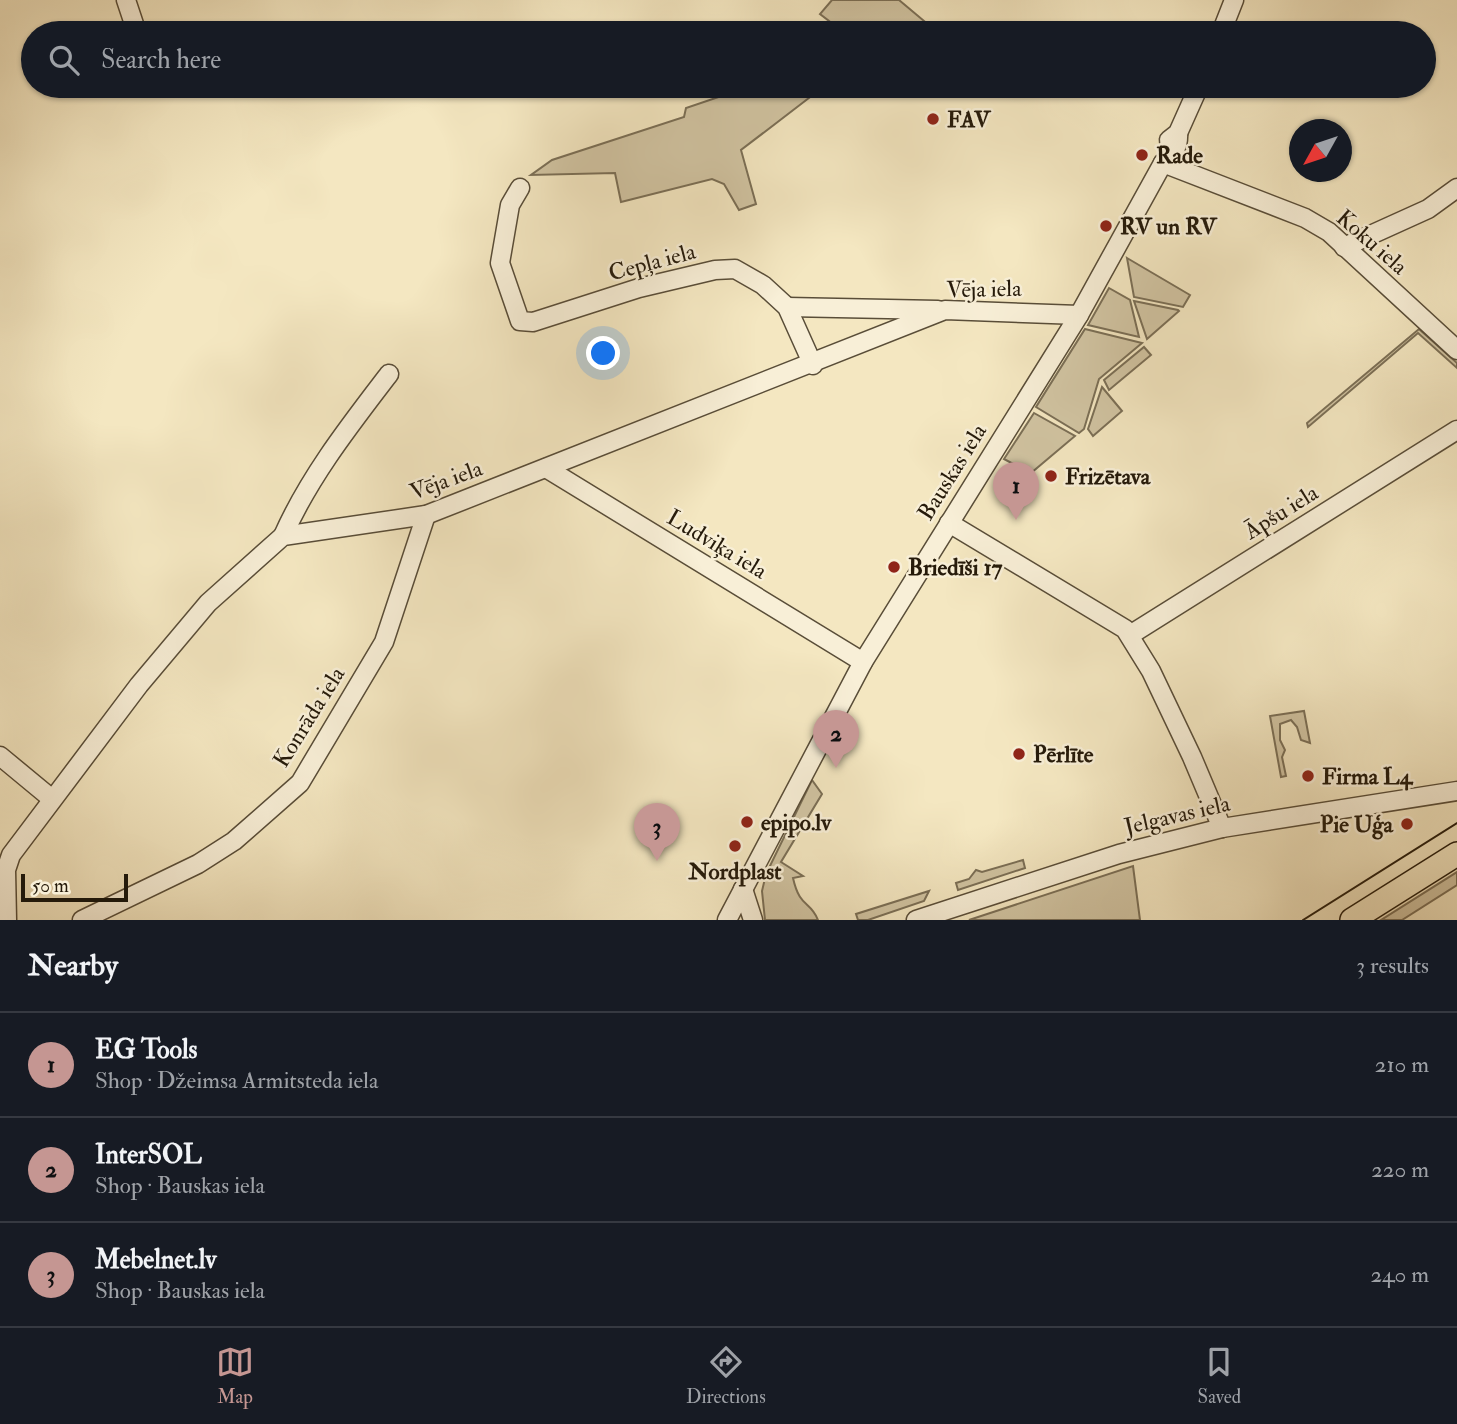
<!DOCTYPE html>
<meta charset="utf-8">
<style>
body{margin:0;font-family:"IM FELL Double Pica",serif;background:#242831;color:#f1f3f6}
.compass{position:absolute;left:1289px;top:119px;width:63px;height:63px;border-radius:50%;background:#171b24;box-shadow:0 2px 5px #0004;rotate:230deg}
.scale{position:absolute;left:21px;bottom:18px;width:107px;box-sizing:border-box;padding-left:7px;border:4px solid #251a0a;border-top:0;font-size:19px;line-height:24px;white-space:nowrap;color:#251a0a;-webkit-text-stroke:5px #f8efd7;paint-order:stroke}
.you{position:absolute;left:604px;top:354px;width:24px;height:24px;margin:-18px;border:5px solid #fff;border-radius:50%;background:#1a73e8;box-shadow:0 0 0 10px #1a73e833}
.badge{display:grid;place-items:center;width:46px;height:46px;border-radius:50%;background:#c59692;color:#111;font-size:23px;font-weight:700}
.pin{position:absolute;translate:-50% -58px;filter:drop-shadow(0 2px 4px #0008)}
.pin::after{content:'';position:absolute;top:37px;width:24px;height:21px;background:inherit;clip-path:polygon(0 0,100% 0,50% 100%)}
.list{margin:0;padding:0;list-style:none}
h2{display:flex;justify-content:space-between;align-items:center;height:91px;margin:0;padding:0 28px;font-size:30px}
h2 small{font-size:23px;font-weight:400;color:#9ea1a6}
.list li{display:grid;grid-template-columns:46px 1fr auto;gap:21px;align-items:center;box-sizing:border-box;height:105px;padding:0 28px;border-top:2px solid #363941}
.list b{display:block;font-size:26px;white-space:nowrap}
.list p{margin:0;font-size:23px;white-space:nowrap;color:#9ea1a6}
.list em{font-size:23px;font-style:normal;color:#9ea1a6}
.icon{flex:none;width:38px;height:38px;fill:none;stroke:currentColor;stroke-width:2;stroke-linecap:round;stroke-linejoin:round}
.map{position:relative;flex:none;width:1457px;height:920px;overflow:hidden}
.search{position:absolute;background:#171b24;box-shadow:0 2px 5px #0004;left:21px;right:21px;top:21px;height:77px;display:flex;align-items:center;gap:18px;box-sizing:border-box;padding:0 24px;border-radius:38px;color:#9ea1a6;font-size:26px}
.sheet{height:406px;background:#171b24}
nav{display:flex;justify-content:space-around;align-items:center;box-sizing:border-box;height:98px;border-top:2px solid #363941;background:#171b24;font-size:19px;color:#9ea1a6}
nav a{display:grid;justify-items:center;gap:4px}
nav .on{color:#c59692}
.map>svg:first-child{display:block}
.green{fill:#d1c4a2;stroke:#7b6f56;stroke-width:2}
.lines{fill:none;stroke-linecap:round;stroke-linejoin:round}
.minor-casing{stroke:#594d38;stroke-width:21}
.major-casing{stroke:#251a0a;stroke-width:26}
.minor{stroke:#f8efd7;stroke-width:18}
.major{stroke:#f4e7c1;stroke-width:23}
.tram{stroke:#251a0a;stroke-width:2}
.poi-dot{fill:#8f2418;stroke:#f8efd7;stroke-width:2.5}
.labels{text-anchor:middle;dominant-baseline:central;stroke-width:5;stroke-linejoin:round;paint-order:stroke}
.poi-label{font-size:23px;font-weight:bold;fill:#251a0a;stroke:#f8efd7;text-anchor:start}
.street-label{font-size:23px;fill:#251a0a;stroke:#f8efd7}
</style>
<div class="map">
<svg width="1457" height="920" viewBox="0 0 1457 920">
<rect width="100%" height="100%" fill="#f4e7c1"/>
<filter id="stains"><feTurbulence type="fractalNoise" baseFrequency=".00286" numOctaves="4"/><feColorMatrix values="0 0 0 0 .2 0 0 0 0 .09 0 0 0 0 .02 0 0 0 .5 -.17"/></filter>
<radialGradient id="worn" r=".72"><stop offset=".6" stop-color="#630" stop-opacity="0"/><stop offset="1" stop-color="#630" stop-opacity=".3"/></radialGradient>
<g class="green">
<polygon points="832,0 899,0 936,31 934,33 808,33 813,27 820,32 829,21 820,14"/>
<polygon points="751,86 864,86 843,94 818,91 741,150 756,204 739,210 724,184 712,179 621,202 615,173 531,175 552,160 684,117 686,108"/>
<polygon points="1127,258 1190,295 1183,307 1134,297"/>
<polygon points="1109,288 1130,300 1139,337 1088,325"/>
<polygon points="1134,301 1178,310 1179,311 1147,339"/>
<polygon points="1085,329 1142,343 1099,379 1084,429 1079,433 1036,407"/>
<polygon points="1419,329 1457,363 1457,368 1418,333 1308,427 1307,423"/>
<polygon points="1144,347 1151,355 1109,390 1104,380"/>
<polygon points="1102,387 1122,411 1093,436 1088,429"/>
<polygon points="1034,413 1075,436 1031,473 1004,459"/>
<polygon points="1304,711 1310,743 1301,740 1297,727 1291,720 1280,724 1280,740 1285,750 1282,757 1286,776 1281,777 1270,716"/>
<path d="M 812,780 L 822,794 L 781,862 L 803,876 L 793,878 C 800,909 810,900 818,920 L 765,920 L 762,891 L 766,874 Z"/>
<polygon points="1023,860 1025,868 958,890 956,883 969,879 976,870 982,872"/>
<polygon points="1133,866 1140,920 969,920"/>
<polygon points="1457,872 1457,885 1402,920 1381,920"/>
<polygon points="929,891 924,901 868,920 858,920 856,914"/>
</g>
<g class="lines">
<g class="minor-casing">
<g id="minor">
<polyline points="126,0 137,33"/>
<polyline points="1221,33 1234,0"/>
<polyline points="1169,140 1178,133 1199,86"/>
<polyline points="1163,163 1305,218 1329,232 1457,350"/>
<polyline points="520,188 510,205 500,263 520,321 533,322 639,288 715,270 735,269 763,285 787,307 813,365"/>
<polyline points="1344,247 1428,209 1457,188"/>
<polyline points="787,307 938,310"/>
<polyline points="546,468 863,662"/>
<polyline points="949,523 1125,629 1151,671 1192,757 1222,828"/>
<path d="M 283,536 C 309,477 350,425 389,374"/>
<polyline points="1130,635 1457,430"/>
<polyline points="0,756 52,799"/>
<polyline points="743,889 753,920"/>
<polyline points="7,920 6,870 11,855 139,685 208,603 283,536 426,515 945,310 1079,315"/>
<polyline points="82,920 198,864 234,841 300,783 384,642 426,515"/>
<path d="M 727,920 L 863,662 L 1079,315 L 1163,163 C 1174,155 1179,146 1178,133"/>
<polyline points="916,920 1119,854 1222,828 1457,791"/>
</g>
</g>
<g class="major-casing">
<polyline id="major" points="1352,920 1457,854"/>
</g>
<use href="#minor" class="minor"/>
<use href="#major" class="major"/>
<polyline class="tram" points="1303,920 1457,823"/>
</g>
<g class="poi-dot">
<circle cx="933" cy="119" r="7"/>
<circle cx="1142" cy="155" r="7"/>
<circle cx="1106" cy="226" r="7"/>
<circle cx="1051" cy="476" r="7"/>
<circle cx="894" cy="567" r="7"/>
<circle cx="1019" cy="754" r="7"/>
<circle cx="1308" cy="776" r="7"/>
<circle cx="747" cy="822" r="7"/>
<circle cx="1407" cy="824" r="7"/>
<circle cx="735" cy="846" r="7"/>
</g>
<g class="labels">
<g class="poi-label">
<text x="947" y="119">FAV</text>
<text x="1156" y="155">Rade</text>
<text x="1120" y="226">RV un RV</text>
<text x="1065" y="476">Frizētava</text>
<text x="908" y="567">Briedīši 17</text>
<text x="1033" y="754">Pērlīte</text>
<text x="1322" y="776">Firma L4</text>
<text x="761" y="822">epipo.lv</text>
<text x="1393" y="824" text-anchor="end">Pie Uģa</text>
<text x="735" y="871" text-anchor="middle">Nordplast</text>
</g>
<g class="street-label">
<text transform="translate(1372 242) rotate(41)">Koku iela</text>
<text transform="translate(652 262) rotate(-15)">Cepļa iela</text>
<text transform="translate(984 289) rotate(-1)">Vēja iela</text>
<text transform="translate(952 472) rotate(-58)">Bauskas iela</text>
<text transform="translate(446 480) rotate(-20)">Vēja iela</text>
<text transform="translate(1281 512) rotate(-32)">Āpšu iela</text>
<text transform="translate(717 544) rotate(31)">Ludviķa iela</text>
<text transform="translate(309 717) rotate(-58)">Konrāda iela</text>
<text transform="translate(1177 815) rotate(-13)">Jelgavas iela</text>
</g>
</g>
<rect width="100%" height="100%" filter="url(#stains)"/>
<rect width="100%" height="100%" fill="url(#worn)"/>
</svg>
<svg class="compass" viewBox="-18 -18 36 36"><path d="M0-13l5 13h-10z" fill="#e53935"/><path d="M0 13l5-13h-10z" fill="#9ea1a6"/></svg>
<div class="scale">50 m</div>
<div class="you"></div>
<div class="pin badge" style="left:1016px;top:520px">1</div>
<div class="pin badge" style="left:836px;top:768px">2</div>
<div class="pin badge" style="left:657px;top:861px">3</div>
<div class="search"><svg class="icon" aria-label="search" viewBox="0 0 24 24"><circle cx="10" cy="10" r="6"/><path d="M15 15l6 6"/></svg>Search here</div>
</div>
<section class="sheet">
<h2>Nearby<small>3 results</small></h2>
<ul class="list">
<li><span class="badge">1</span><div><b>EG Tools</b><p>Shop · Džeimsa Armitsteda iela</p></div><em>210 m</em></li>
<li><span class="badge">2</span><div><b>InterSOL</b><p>Shop · Bauskas iela</p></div><em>220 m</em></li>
<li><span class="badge">3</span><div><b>Mebelnet.lv</b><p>Shop · Bauskas iela</p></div><em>240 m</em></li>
</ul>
</section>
<nav>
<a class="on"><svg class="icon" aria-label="map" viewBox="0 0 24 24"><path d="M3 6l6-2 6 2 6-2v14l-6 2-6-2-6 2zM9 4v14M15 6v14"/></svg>Map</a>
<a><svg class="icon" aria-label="directions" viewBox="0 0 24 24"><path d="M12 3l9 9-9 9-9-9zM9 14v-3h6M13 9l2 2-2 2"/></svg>Directions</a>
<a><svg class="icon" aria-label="saved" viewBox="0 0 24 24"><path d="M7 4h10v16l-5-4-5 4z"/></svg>Saved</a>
</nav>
